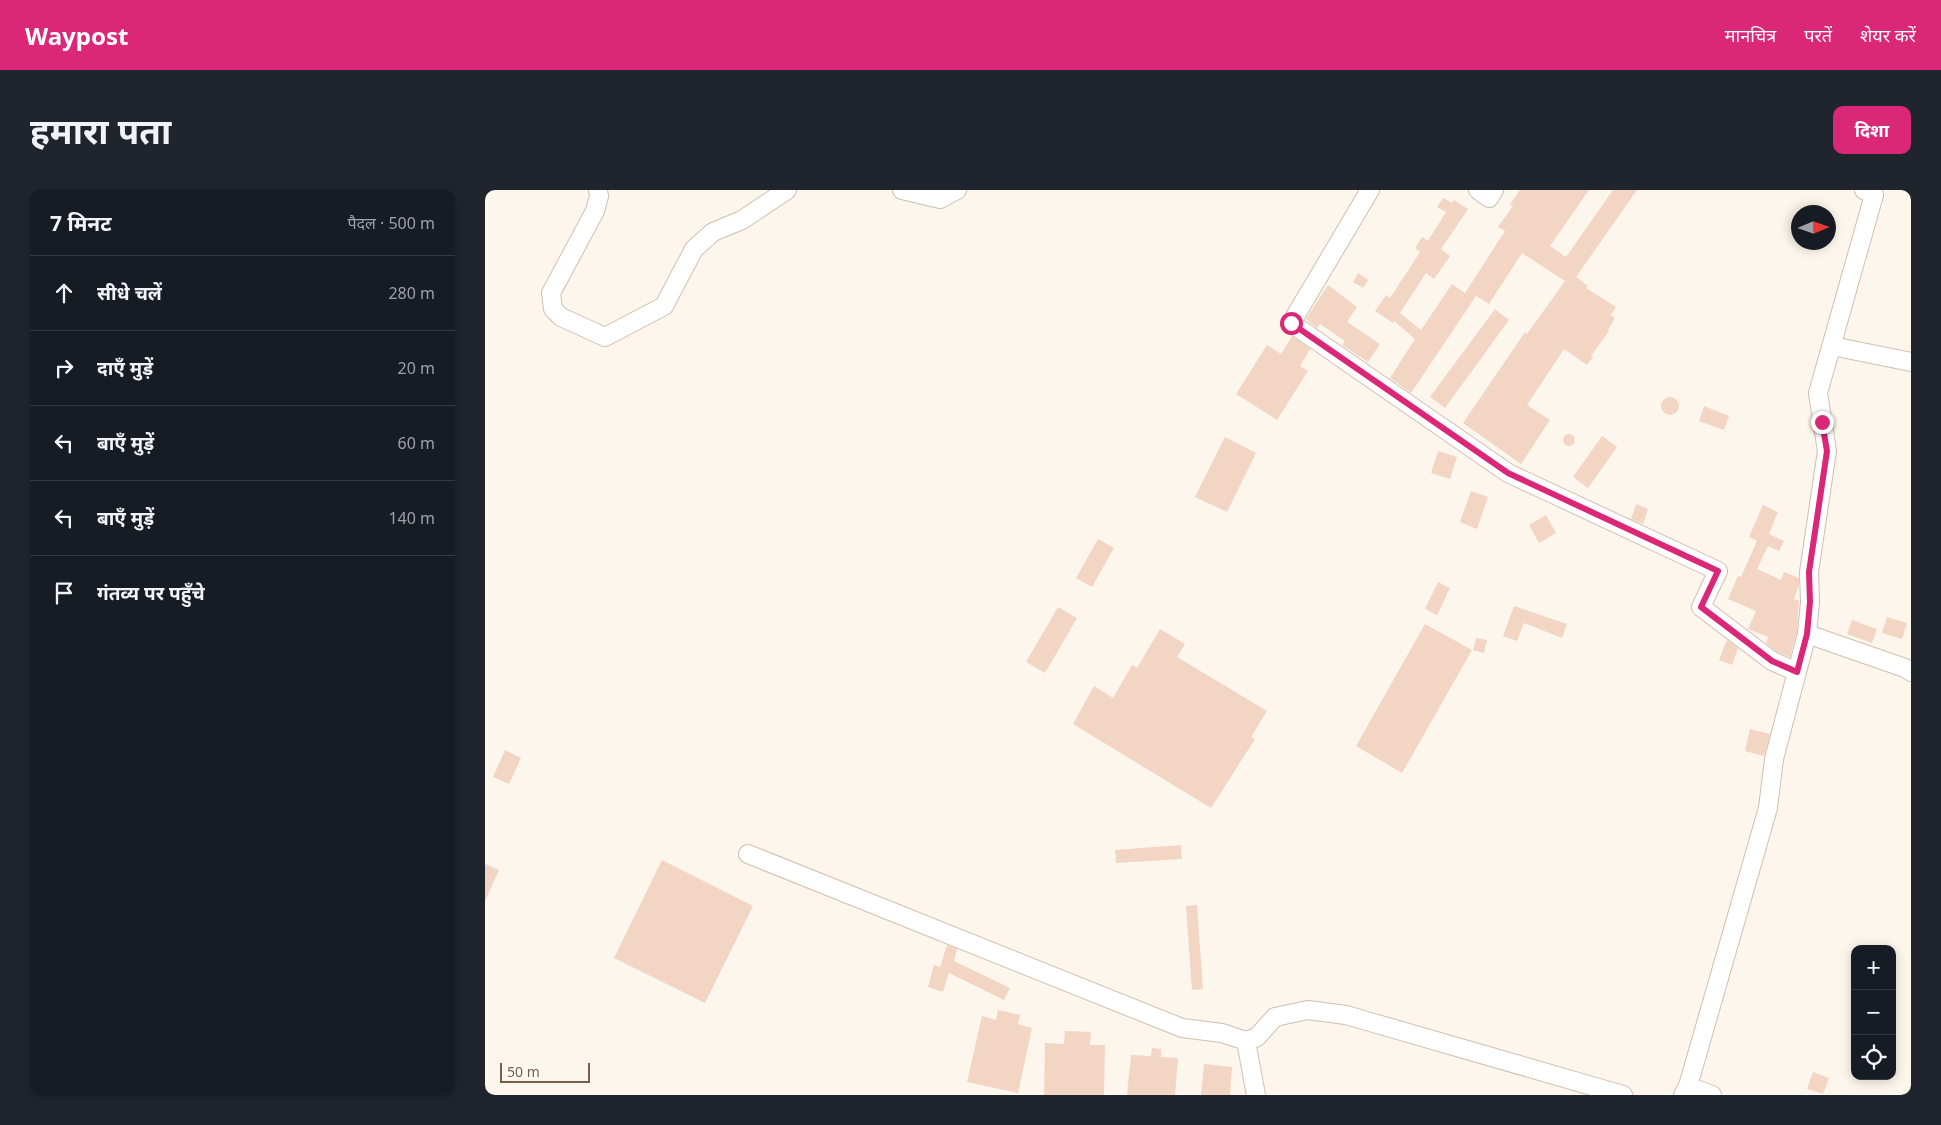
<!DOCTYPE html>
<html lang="hi">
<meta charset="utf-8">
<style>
body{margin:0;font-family:"Noto Sans","Noto Sans Devanagari",sans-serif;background:#20242c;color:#f1f3f6}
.controls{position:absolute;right:15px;bottom:15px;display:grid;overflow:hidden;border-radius:10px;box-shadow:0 2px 12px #0003}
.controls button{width:45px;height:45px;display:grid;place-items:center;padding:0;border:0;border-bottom:1px solid #363941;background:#171b24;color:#f1f3f6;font:25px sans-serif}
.compass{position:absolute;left:1306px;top:15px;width:45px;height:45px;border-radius:50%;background:#171b24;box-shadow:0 2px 12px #0003;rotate:88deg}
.scale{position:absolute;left:15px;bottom:12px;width:90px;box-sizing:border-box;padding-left:5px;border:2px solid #7a5c4d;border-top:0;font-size:14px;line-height:18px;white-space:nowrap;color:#7a5c4d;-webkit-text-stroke:4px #fffaf3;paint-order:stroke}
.stop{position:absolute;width:15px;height:15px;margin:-11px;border:4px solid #db2777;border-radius:50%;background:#fff}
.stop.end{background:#db2777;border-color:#fff;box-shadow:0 1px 5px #0008}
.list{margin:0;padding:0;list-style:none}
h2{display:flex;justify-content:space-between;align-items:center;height:65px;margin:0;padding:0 20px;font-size:21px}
h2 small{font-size:16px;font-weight:400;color:#9ea1a6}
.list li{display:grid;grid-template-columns:32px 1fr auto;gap:15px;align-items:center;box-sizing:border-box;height:75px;padding:0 20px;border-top:1px solid #363941}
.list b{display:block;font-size:19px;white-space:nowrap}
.list em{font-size:16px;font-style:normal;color:#9ea1a6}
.icon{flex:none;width:28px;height:28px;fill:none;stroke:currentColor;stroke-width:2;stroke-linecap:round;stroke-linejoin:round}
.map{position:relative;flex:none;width:1426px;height:905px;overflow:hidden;border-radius:10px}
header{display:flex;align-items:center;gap:30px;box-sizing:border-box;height:70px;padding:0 25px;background:#db2777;color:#fff}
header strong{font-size:24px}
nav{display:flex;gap:28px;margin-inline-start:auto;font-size:18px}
.intro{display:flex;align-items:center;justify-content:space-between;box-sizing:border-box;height:120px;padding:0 30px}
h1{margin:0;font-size:35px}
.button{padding:12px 22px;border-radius:10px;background:#db2777;color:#fff;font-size:18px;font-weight:700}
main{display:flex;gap:30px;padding:0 30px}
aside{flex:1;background:#171b24;border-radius:10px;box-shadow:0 2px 12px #0003}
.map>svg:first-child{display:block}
.building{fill:#f3d5c3}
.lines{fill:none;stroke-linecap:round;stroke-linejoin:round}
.minor-casing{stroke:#d1beb0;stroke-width:20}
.minor{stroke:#fff;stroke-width:18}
.route{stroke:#db2777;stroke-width:6}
</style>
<header>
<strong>Waypost</strong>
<nav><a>मानचित्र</a><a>परतें</a><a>शेयर करें</a></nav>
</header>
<div class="intro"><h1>हमारा पता</h1><a class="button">दिशा</a></div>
<main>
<aside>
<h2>7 मिनट<small>पैदल · 500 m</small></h2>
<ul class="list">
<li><svg class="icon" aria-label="ahead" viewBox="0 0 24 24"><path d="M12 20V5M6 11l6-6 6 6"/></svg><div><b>सीधे चलें</b></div><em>280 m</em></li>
<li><svg class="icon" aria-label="right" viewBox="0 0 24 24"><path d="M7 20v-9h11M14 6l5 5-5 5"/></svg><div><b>दाएँ मुड़ें</b></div><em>20 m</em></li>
<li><svg class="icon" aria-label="left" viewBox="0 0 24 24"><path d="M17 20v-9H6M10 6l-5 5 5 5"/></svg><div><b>बाएँ मुड़ें</b></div><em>60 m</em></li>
<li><svg class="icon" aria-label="left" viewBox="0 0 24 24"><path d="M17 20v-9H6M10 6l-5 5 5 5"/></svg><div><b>बाएँ मुड़ें</b></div><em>140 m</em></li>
<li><svg class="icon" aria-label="arrive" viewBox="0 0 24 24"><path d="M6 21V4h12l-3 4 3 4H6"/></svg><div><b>गंतव्य पर पहुँचे</b></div></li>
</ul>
</aside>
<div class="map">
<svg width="1426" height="905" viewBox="0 0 1426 905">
<rect width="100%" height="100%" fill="#fdf6ec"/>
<g class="building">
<polygon points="1035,0 1104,0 1065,56 1081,67 1128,0 1152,0 1091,87 1103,96 1101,98 1131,117 1126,125 1130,128 1123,140 1124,141 1106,166 1108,167 1102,175 1079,159 1042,215 1065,230 1036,274 978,233 1040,142 1042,144 1080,91 1037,63 1004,114 991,106 926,203 905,188 930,149 909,131 908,133 890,121 901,105 905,108 935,62 930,58 937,47 943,51 961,22 952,17 958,8 967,13 969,10 983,19 956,59 965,66 949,89 941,83 915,123 936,140 967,94 980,103 1020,41 1013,37 1028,16 1025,14"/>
<polygon points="873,83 883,90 878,98 868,92"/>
<polygon points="843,95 872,117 862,132 895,154 883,172 857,155 860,151 835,134 832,138 821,129"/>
<polygon points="1010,119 1024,130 960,218 945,207"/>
<polygon points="807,146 825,159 815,176 823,181 792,230 751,204 782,155 796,164"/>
<circle cx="1185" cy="216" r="9"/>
<polygon points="1219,216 1244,226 1239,240 1214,231"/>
<circle cx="1084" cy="250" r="6"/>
<polygon points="1117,246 1132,257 1103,298 1088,287"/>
<polygon points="740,247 771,263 742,322 710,307"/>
<polygon points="953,261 972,267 965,289 946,283"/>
<polygon points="986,301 1003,307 992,339 975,332"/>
<polygon points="1151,314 1163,319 1158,334 1146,329"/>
<polygon points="1278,315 1293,322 1284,344 1299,351 1294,361 1283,356 1272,379 1296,390 1299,382 1314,388 1314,395 1309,409 1314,411 1312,442 1305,467 1292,462 1281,453 1283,447 1263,439 1271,421 1243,409 1253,386 1256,387 1272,351 1264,347"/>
<polygon points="1061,325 1071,343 1054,353 1044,335"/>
<polygon points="613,349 629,358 607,397 591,388"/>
<polygon points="953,392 965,398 952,425 940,419"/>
<polygon points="1029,416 1082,434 1077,448 1039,433 1032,451 1018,446"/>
<polygon points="573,417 592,428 560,483 541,472"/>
<polygon points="1402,427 1422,433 1417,449 1397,443"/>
<polygon points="1367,430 1392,439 1387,453 1362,444"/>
<polygon points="940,434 987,460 917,583 871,556"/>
<polygon points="675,439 700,454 692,467 782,521 766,547 770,549 726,618 588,534 609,496 628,508 647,475 652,478"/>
<polygon points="991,448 1002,450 999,463 988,460"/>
<polygon points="1242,450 1253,458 1247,475 1234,470"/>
<polygon points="1265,539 1285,544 1279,566 1260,561"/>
<polygon points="20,560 36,568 24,594 8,587"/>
<polygon points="696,655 697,669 631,673 630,660"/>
<polygon points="177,670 268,716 220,813 129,768"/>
<polygon points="0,674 14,680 0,711"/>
<polygon points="712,715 718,799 707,800 701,716"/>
<polygon points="462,755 472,759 469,771 525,798 519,810 464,783 458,802 443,797 449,775 455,777"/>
<polygon points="513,820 535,825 533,834 547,838 533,903 482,892 497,826 511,830"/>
<polygon points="580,841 606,842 605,855 620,855 619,905 559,905 560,853 579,854"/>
<polygon points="667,858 676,859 676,867 693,868 690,905 642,905 646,865 666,866"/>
<polygon points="719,874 747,877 745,905 716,905"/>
<polygon points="1328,882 1344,888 1338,904 1322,899"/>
</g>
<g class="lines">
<g class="minor-casing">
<g id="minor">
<polyline points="113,0 114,6 110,21 66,103 68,119 76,127 120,147 179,116 209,59 228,42 257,30 302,0"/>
<polyline points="417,0 455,9 472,0"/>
<polyline points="885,0 806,133 1023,283 1233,381 1216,417 1287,471 1312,482"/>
<polyline points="993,0 1004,8 1009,0"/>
<polyline points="1347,156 1426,172"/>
<polyline points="1322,444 1420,478 1426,482"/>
<polyline points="263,664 697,838 737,843 761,851 771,905"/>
<polyline points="761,851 772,847 790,827 823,820 861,825 1138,905"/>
<polyline points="1203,896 1227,905"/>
<polyline points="1198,905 1203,896 1283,618 1289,569 1322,444 1325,412 1324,382 1342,261 1333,203 1389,5 1379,0"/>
</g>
</g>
<use href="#minor" class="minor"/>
</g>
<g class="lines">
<polyline class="route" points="806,133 1023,283 1233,381 1216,417 1287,471 1312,482 1322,444 1325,412 1324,382 1342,261 1337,232"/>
</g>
</svg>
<div class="controls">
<button>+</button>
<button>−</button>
<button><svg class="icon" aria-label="locate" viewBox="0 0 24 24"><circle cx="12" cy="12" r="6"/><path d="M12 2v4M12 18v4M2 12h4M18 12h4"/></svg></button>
</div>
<svg class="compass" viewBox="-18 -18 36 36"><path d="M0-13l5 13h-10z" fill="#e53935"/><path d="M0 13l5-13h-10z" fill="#9ea1a6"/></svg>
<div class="scale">50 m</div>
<div class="stop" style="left:806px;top:133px"></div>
<div class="stop end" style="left:1337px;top:232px"></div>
</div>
</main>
